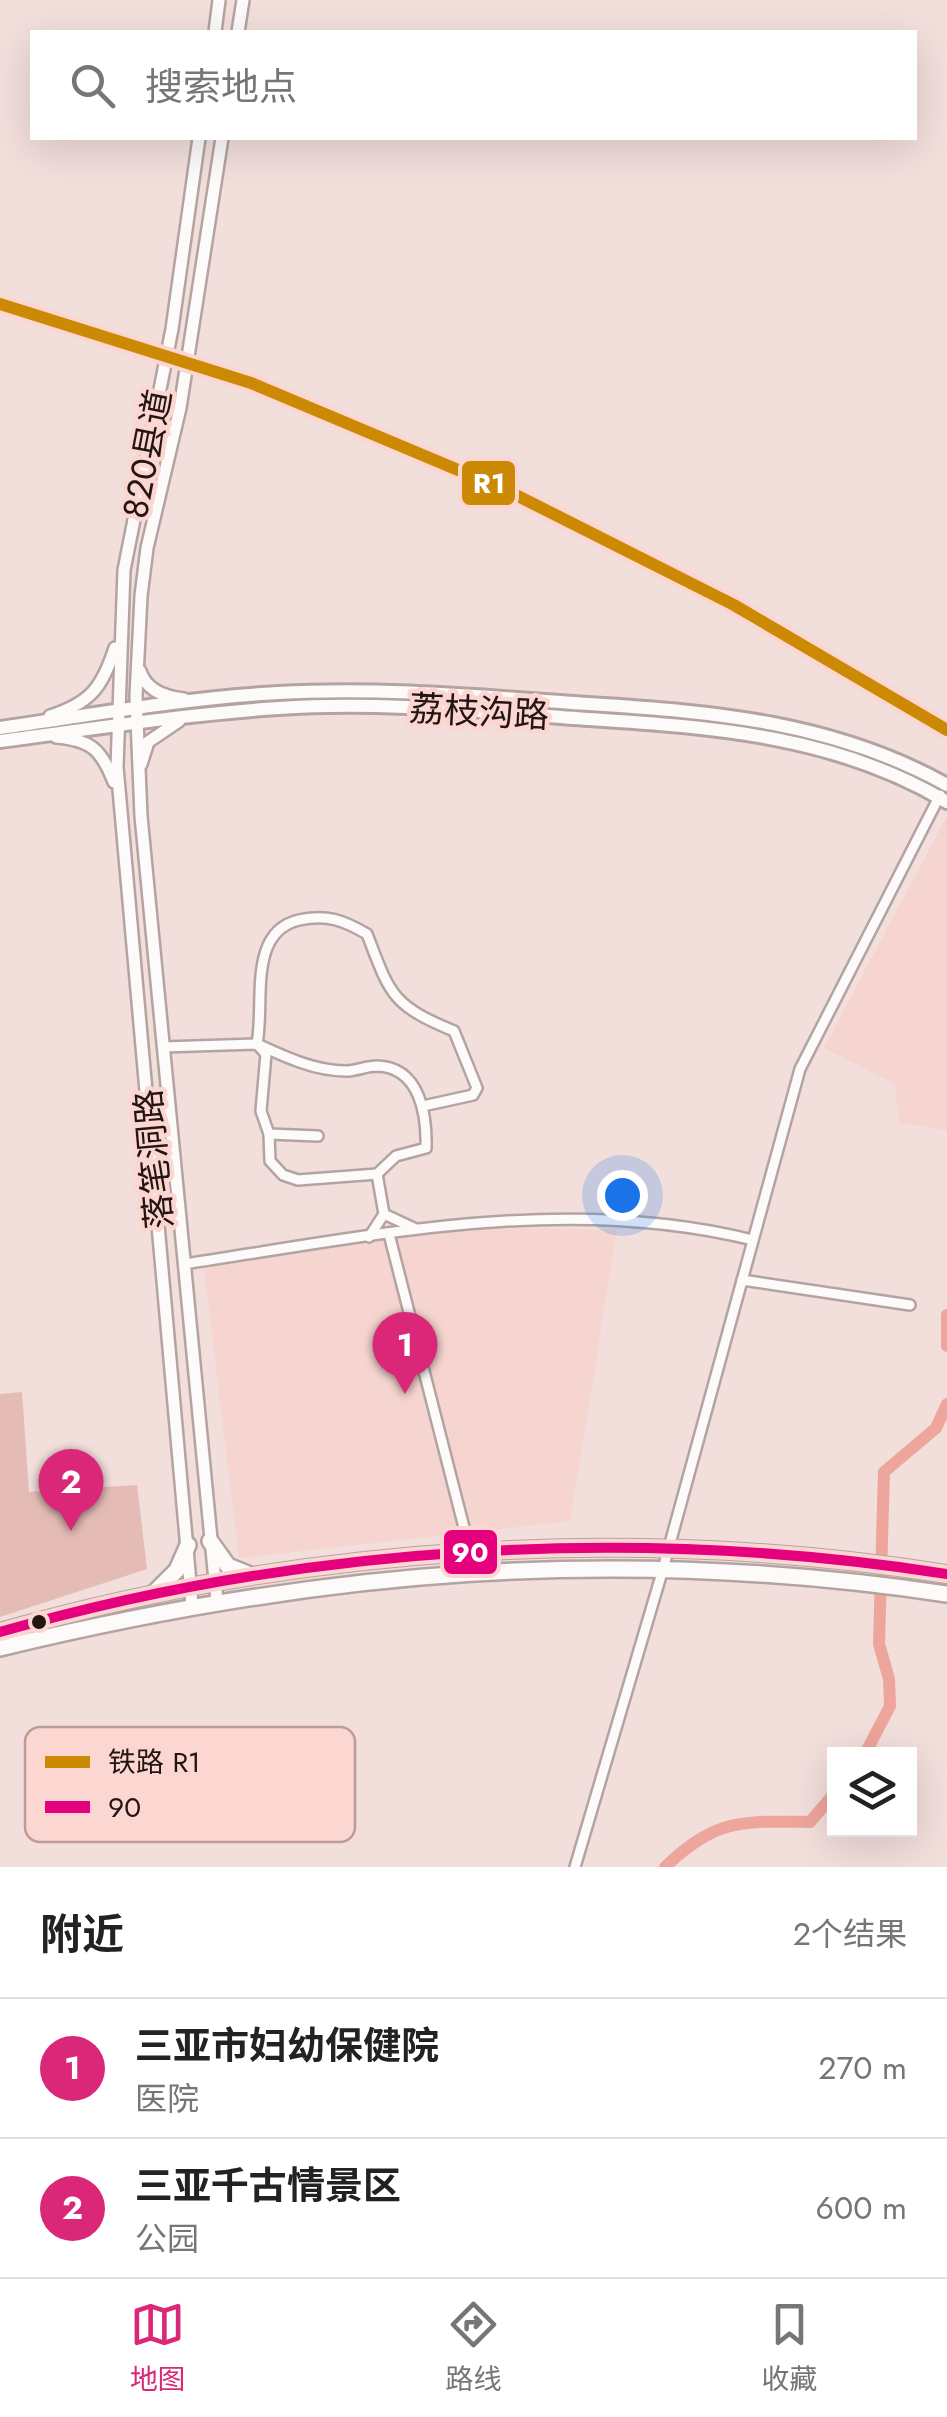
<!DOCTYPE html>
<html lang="zh">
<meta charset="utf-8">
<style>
body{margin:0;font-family:Jost,"Noto Sans SC",sans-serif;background:#f6f6f6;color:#222}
.controls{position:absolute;right:30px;bottom:30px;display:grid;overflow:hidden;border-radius:0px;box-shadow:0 10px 40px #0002}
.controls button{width:90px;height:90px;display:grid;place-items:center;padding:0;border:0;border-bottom:2px solid #e0e0e0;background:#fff;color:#222;font:50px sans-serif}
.you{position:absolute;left:622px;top:1195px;width:35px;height:35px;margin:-25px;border:8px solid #fff;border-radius:50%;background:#1a73e8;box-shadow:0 0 0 15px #1a73e833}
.badge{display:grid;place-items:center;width:65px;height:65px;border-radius:50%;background:#db2777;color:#fff;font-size:32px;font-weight:700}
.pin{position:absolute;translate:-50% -82px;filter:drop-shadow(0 2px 5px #0008)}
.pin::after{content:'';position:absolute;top:52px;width:35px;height:30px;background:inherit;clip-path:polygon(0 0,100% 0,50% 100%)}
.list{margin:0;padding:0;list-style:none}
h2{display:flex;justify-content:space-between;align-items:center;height:130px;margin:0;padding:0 40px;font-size:42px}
h2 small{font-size:32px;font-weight:400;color:#767676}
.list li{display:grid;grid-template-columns:65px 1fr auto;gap:30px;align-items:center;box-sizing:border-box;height:140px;padding:0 40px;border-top:2px solid #e0e0e0}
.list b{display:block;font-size:38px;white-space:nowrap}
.list p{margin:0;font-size:32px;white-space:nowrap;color:#767676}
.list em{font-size:32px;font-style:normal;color:#767676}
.icon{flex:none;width:55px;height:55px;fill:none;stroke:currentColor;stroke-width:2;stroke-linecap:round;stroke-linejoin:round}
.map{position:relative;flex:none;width:947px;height:1867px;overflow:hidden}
.search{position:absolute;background:#fff;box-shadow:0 10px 40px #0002;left:30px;right:30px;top:30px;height:110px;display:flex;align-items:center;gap:25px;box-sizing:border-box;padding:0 35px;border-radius:0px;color:#767676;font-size:38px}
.sheet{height:410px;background:#fff}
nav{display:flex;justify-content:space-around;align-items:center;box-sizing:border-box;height:140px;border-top:2px solid #e0e0e0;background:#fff;font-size:28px;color:#767676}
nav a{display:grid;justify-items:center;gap:5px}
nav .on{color:#db2777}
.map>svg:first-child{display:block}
.built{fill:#f6d4cf}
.green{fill:#e5bbb6}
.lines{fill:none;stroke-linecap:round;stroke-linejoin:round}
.river{stroke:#eda59c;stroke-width:12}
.street-casing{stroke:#b3a4a2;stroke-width:14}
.secondary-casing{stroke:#b3a4a2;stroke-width:16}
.primary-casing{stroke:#b3a4a2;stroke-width:18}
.highway-casing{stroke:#b3a4a2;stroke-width:20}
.street{stroke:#fdfafa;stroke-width:9}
.secondary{stroke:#fdfafa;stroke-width:11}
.primary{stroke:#fdfafa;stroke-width:12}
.highway{stroke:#fdfafa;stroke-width:15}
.bus-1-casing{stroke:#fcd6d1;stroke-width:18}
.bus-1{stroke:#e5007d;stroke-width:10}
.rail-1-casing{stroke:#fcd6d1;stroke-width:20}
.rail-1{stroke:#cc8904;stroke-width:12}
.bus-dot{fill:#221514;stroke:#fcd6d1;stroke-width:4}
.labels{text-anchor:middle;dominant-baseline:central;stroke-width:9;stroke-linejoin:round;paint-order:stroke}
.street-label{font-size:35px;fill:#221514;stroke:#fcd6d1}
.key{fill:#fcd6d1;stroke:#bb9c98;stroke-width:2.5}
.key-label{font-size:28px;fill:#221514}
.line-badge{stroke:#fcd6d1;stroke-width:4}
.badge-label{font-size:28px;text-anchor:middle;font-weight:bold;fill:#fff}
</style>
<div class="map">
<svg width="947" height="1867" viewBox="0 0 947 1867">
<rect width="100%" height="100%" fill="#f2dedb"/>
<g class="built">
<polygon points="946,818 947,819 947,1130 899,1123 895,1084 824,1048"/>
<polygon points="535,1228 617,1230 570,1521 239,1558 204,1268 435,1232"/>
</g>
<polygon class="green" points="22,1392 29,1492 137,1485 147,1569 0,1617 0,1394"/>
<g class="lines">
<g class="river">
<polyline points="947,1315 947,1346"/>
<polyline points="865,1754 890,1706 889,1679 879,1644 884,1472 936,1428 947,1404"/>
<path d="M 665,1867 C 717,1818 742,1821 810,1822 L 834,1794"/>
</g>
<g class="street-casing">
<g id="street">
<polyline points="163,1047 257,1044 266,1054 261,1111 269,1134 318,1136"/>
<path d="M 269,1134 L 270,1161 L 283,1175 L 298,1180 L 377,1174 L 396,1156 L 426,1148 C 427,1115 420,1067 377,1066 C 366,1066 356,1071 346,1071 C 315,1071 285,1057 257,1044 C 265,1003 247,932 299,920 C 327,914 343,920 367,934 C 390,994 391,1005 454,1031 L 477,1088 L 473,1095 L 423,1106"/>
<polyline points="377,1174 384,1214"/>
<polyline points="389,1234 470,1551"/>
<polyline points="369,1237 384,1214 414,1228"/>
<path d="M 184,1264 C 371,1236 565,1193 753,1240"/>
<polyline points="742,1280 910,1305"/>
<polyline points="575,1867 663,1569 800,1069 940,795"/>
</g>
</g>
<g class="secondary-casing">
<g id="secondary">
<polyline points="215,32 219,0"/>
<polyline points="238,32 243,0"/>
<path d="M 140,671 C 146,690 164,697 184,699"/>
<path d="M 50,716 C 90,703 102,688 115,648"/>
<path d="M 56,737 C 91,740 101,749 114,782"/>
<polyline points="141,764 148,742 179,721"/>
<polyline points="217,1601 141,816 136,696 141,596 147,548 180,408 222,138"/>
<polyline points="192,1605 117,767 124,570 172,329 199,138"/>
</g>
</g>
<g class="primary-casing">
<g id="primary">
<path d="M 0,728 C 92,715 185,698 278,693 C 381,687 486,697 589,704 C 715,712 834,722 947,785"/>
<path d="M 0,741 C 92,729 186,714 279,708 C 382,701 486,712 589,719 C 714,727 837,736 947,802"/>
</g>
</g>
<g class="highway-casing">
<g id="highway">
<polyline points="210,1541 228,1566 250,1575"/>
<polyline points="153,1594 177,1570 188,1545"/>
<path d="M 0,1632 C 305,1545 633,1525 947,1574"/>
<path d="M 0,1648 C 322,1570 618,1545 947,1594"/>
</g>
</g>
<use href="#street" class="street"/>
<use href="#secondary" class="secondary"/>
<use href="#primary" class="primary"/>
<use href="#highway" class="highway"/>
<g class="bus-1-casing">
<path id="bus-1" d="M 0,1632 C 305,1545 633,1525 947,1574"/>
</g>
<use href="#bus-1" class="bus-1"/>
<g class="rail-1-casing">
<polyline id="rail-1" points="0,304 251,383 508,491 734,605 947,730"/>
</g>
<use href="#rail-1" class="rail-1"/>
</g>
<circle class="bus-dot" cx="39" cy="1622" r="9"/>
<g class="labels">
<g class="street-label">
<text transform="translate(147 454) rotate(-79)">820县道</text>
<text transform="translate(479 712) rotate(3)">荔枝沟路</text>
<text transform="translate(154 1159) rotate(-95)">落笔洞路</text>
</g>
</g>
<rect x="25" y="1727" width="330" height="115" rx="15" class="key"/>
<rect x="45" y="1756" width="45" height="12" fill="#cc8904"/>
<rect x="45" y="1801" width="45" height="12" fill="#e5007d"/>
<g class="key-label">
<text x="108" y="1772">铁路 R1</text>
<text x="108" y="1817">90</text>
</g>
<g class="line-badge">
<rect x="460" y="459" width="57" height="48" rx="10" fill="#cc8904"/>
<rect x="442" y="1528" width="57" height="48" rx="10" fill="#e5007d"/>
</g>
<g class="badge-label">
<text x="489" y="493">R1</text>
<text x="470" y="1562">90</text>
</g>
</svg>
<div class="controls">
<button><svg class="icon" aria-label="layers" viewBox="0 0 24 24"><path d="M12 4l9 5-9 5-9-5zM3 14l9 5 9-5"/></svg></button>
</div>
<div class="you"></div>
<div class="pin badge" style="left:405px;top:1394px">1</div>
<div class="pin badge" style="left:71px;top:1531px">2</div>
<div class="search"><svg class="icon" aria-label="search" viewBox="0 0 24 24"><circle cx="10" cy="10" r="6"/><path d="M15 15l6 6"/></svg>搜索地点</div>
</div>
<section class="sheet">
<h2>附近<small>2个结果</small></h2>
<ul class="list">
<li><span class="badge">1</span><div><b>三亚市妇幼保健院</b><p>医院</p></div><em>270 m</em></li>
<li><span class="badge">2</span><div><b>三亚千古情景区</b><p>公园</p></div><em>600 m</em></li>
</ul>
</section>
<nav>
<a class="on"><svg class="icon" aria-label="map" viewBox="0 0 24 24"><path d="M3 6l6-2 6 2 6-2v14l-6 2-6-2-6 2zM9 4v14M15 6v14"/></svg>地图</a>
<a><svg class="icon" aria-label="directions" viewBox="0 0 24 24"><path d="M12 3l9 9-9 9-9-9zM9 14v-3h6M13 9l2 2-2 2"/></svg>路线</a>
<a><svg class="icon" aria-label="saved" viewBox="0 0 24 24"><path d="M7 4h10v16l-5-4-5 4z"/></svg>收藏</a>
</nav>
